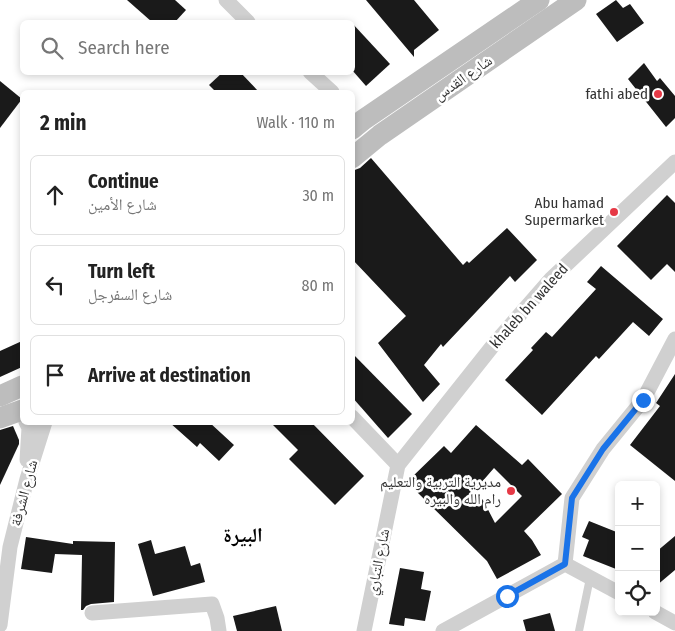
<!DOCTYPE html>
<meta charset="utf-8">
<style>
body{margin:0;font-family:"Fira Sans Condensed","Noto Naskh Arabic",sans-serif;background:#f6f6f6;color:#222}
.controls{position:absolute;right:15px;bottom:15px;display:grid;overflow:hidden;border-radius:8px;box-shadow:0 2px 8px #0003}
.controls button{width:45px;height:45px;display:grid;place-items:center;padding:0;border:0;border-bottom:1px solid #e0e0e0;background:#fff;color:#222;font:25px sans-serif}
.stop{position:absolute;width:15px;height:15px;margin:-11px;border:4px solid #1a73e8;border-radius:50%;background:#fff}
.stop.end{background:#1a73e8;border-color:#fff;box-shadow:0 1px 5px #0008}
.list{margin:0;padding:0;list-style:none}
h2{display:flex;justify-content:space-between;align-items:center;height:65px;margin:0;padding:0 20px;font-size:21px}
h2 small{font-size:16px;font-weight:400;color:#767676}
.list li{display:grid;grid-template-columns:32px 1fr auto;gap:15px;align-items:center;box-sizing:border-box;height:80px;margin:0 10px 10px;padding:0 10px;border:1px solid #e0e0e0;border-radius:8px}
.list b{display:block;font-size:19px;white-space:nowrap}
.list p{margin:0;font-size:16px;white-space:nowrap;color:#767676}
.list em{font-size:16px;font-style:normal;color:#767676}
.icon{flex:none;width:28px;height:28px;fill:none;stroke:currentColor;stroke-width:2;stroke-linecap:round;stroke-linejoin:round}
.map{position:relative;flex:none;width:675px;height:631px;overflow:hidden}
.search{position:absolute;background:#fff;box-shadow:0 2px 8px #0003;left:20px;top:20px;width:335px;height:55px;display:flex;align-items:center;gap:12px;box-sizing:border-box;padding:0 18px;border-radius:8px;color:#767676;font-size:19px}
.panel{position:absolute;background:#fff;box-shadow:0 2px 8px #0003;left:20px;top:90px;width:335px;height:335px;border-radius:8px}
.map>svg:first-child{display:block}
.building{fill:#1a1a1a;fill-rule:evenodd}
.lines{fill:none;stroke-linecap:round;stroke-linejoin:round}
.lane{stroke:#d0d0d0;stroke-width:8}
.street{stroke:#d0d0d0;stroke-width:15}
.secondary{stroke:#bdbdbd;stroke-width:21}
.route{stroke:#1a73e8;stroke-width:6}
.poi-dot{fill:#e63946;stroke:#fff;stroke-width:2}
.labels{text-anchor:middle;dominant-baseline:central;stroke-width:5;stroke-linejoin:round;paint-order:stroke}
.street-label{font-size:15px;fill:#333;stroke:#fff}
.poi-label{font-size:15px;fill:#333;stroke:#fff;text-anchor:end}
.district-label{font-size:20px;font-weight:bold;fill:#000;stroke:#fff}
</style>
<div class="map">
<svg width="675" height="631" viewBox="0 0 675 631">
<rect width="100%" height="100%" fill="#fff"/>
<g class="building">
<polygon points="127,0 175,0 186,10 175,22 152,22"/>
<polygon points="366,0 414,0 439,30 414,50 414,57"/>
<polygon points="616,0 623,8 630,4 644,23 617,42 596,14"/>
<polygon points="352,23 390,64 366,86 352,70"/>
<polygon points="644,63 657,81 660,78 675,96 675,118 666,127 628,79"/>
<polygon points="223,72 240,72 259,92 216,92 209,85"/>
<polygon points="0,81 22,99 0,128"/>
<polygon points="371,158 463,265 467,261 469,263 507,228 537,260 515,282 510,276 443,347 441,344 424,365 440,384 423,402 378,343 406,316 352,259 352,171 360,168"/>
<polygon points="667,195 675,203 675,272 667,264 651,280 617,246"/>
<polygon points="601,266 663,319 649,336 633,322 599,359 596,356 542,415 505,380 533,350 531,348 546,332 552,337 596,289 587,282"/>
<polygon points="22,341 22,367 0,377 0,351"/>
<polygon points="352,353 412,414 388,438 352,397"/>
<polygon points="675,374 675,481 630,445 660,406 656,403"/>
<polygon points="169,422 209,422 234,445 219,461 200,443 197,447"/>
<polygon points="270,422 311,422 364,476 335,505 289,459 298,450"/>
<path d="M 476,425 L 522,465 L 528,459 L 562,494 L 524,531 L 532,540 L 541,555 L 497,579 L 487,561 L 418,493 L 410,479 L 444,446 L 451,453 ZM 494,468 L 522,496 L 495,523 L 483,500 L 474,491 Z"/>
<polygon points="13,426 19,440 19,444 0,485 0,430"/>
<polygon points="589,521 619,533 619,561 616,569 583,556 589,540 582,537"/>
<polygon points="675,536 675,570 656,586 656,552"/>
<polygon points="26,537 73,544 73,541 115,542 114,602 91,604 86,606 83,610 81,610 82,555 55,554 52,573 21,569"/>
<polygon points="151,540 155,554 185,546 191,566 200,563 205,582 153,596 138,544"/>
<polygon points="400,568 424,572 421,589 431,591 425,621 405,618 404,626 389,624"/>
<polygon points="276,606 282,631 237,631 233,616"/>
<polygon points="550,613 555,631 526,631 523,620"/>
</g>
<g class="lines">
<polyline class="lane" points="579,631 590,578"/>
<g class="street">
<polyline points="226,0 248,22"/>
<polyline points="310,72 332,92"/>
<polyline points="352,417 398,465"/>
<polyline points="26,422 29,428 27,460"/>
<polyline points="565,564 572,498 603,449 643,400 675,339"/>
<polyline points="655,612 675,623"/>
<polyline points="92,613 212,604 217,618 219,631"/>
<polyline points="0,625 10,547 27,479 45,422"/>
<polyline points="364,631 398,465 495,343 551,279 675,162"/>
<polyline points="443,631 565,564 619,593"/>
</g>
<g class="secondary">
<polyline points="352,129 363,120 539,0"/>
<polyline points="352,158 380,135 576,0"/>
<polyline points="0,396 22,386"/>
<polyline points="0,418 22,410"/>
</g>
</g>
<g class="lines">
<polyline class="route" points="507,596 565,564 572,498 603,449 643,400"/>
</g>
<g class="poi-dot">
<circle cx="658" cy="94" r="5"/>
<circle cx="614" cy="212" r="5"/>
<circle cx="511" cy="491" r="5"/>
</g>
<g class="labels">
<g class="street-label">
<text transform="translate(463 78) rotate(-35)">شارع القدس</text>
<text transform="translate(529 306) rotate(-48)">khaleb bn waleed</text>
<text transform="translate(24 493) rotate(-75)">شارع الشرفة</text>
<text transform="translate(378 562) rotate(-79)">شارع التباري</text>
</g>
<g class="poi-label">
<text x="648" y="94">fathi abed</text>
<text x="604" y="203">Abu hamad<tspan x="604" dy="17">Supermarket</tspan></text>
<text x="501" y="482">مديرية التربية والتعليم<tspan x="501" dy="17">رام الله والبيره</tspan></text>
</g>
<g class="district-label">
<text x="243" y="535">البيرة</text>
</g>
</g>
</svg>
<div class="controls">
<button>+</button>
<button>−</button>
<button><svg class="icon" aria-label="locate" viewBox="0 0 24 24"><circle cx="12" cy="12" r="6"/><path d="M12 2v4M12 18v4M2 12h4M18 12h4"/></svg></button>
</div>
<div class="stop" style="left:507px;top:596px"></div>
<div class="stop end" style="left:643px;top:400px"></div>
<div class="search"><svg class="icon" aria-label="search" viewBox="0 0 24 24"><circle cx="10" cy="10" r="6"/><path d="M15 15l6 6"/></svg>Search here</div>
<section class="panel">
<h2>2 min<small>Walk · 110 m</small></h2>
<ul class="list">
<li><svg class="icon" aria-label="ahead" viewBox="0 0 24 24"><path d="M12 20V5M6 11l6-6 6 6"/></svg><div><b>Continue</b><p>شارع الأمين</p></div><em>30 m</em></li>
<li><svg class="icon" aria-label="left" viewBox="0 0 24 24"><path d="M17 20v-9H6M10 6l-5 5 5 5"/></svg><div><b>Turn left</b><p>شارع السفرجل</p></div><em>80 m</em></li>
<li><svg class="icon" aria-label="arrive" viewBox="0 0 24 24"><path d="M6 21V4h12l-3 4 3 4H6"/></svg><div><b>Arrive at destination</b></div></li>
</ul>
</section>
</div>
